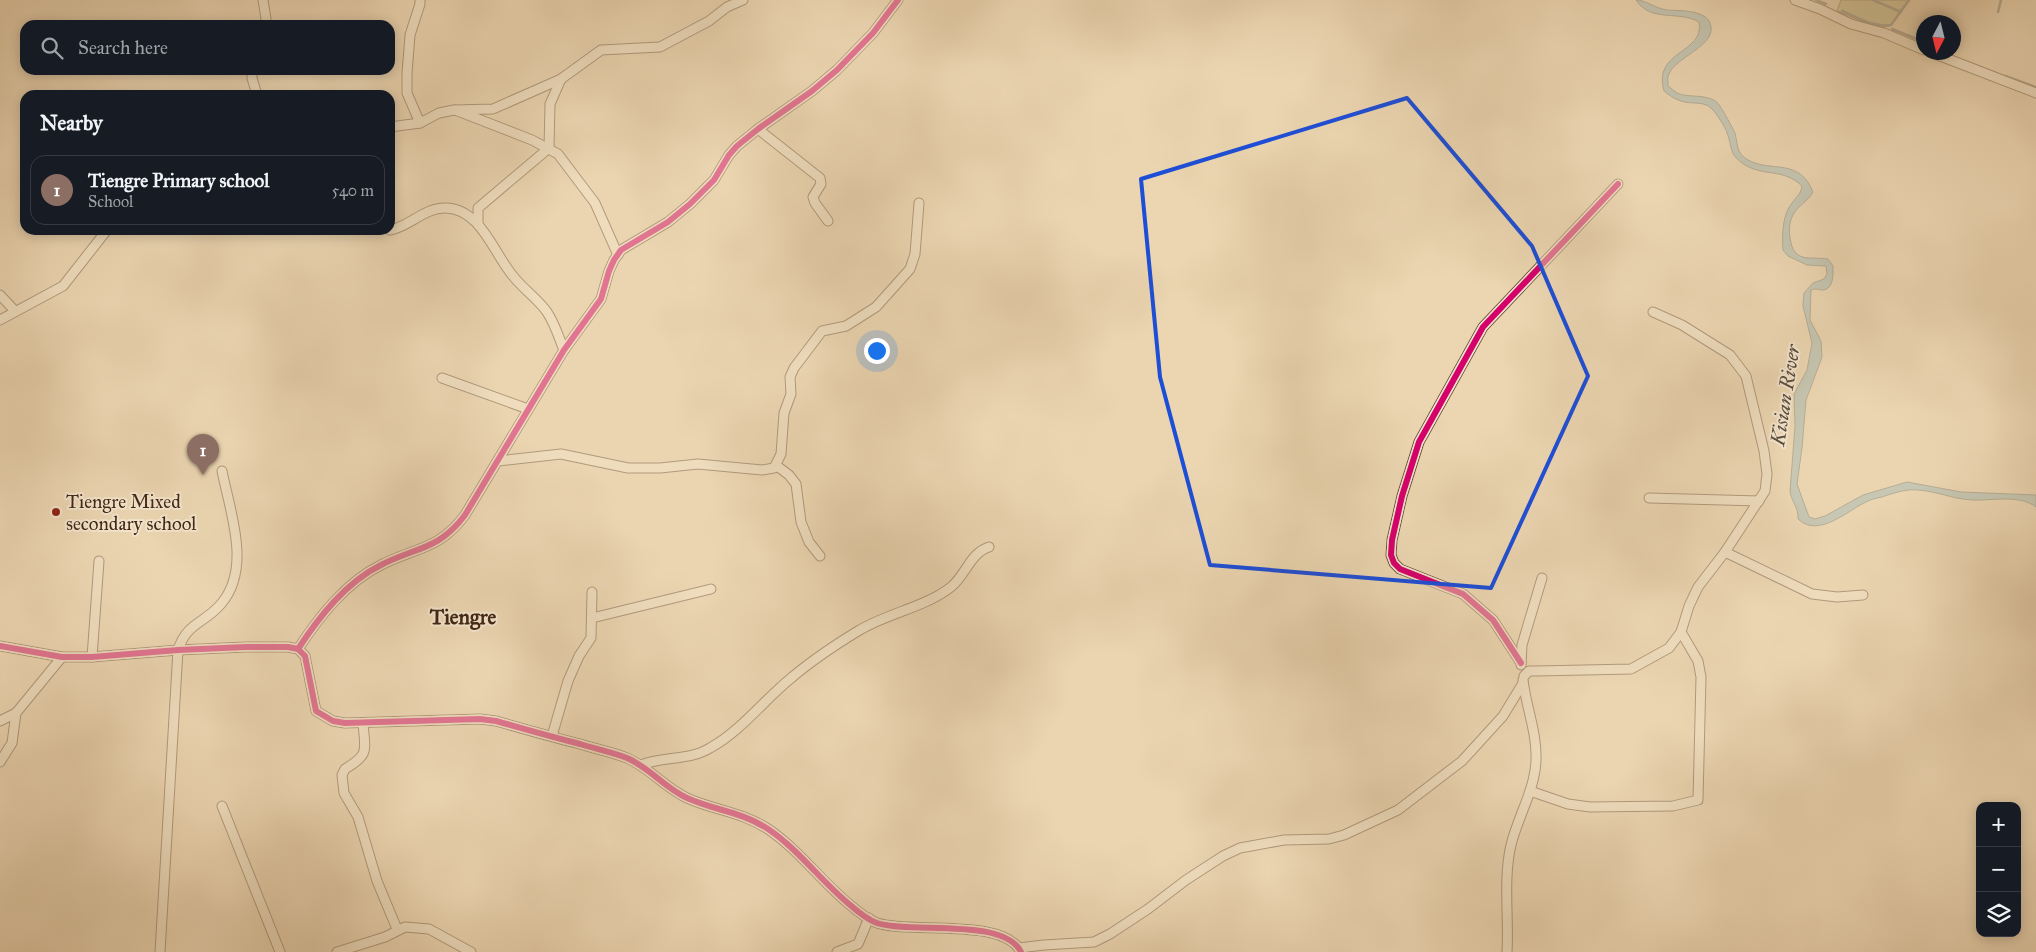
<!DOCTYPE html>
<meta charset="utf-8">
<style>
body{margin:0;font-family:"IM FELL Great Primer",serif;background:#20242c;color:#f1f3f6}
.controls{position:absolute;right:15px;bottom:15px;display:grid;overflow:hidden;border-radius:10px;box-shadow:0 2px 12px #0003}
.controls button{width:45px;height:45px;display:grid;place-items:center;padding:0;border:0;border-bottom:1px solid #363941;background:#171b24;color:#f1f3f6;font:25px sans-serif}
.compass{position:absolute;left:1916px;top:15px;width:45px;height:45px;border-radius:50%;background:#171b24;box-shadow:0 2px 12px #0003;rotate:187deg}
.you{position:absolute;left:876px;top:350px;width:18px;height:18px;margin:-12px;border:4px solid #fff;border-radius:50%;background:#1a73e8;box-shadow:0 0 0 8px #1a73e833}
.badge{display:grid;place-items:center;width:32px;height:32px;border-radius:50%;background:#7c3aed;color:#fff;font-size:16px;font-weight:700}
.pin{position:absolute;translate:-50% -41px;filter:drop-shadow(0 1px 2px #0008)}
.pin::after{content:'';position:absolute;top:26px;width:18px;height:15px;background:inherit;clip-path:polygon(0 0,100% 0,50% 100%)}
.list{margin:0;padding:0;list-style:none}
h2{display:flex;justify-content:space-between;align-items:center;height:65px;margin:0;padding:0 20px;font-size:21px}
h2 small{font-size:16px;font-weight:400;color:#9ea1a6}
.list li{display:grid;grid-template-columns:32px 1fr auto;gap:15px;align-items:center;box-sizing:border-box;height:70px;margin:0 10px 10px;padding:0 10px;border:1px solid #363941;border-radius:15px}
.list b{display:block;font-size:19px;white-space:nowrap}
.list p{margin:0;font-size:16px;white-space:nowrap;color:#9ea1a6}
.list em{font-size:16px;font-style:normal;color:#9ea1a6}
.icon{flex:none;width:28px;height:28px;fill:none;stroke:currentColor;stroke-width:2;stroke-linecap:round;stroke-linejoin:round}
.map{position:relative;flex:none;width:2036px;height:952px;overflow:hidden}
.search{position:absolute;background:#171b24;box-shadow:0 2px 12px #0003;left:20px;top:20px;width:375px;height:55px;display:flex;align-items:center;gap:12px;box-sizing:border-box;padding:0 18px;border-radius:15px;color:#9ea1a6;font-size:19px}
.panel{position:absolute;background:#171b24;box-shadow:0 2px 12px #0003;left:20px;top:90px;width:375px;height:145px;border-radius:15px}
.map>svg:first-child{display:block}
.green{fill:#bfbc87;stroke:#80714e}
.water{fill:#9bb7b5;stroke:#777d75}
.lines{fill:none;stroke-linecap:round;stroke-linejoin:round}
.stream{stroke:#777d75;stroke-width:2.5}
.street-casing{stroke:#6c523c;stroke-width:11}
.street{stroke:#f2e4cc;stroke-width:9}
.cycleway-casing{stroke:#f2e4cc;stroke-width:9}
.cycleway{stroke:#d6006c;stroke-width:6}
.marked{fill:none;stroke:#1d4ed8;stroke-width:4;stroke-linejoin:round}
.poi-dot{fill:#8f2418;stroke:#f2e4cc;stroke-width:2}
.labels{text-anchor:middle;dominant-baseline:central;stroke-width:4;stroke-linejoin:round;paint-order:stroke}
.poi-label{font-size:19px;fill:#422615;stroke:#f2e4cc;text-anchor:start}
.water-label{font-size:20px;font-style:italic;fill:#584a3d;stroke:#f2e4cc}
.quarter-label{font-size:21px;font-weight:bold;fill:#422615;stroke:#f2e4cc}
</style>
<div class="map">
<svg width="2036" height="952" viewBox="0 0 2036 952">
<rect width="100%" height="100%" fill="#ebd6b1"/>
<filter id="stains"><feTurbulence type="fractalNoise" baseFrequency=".004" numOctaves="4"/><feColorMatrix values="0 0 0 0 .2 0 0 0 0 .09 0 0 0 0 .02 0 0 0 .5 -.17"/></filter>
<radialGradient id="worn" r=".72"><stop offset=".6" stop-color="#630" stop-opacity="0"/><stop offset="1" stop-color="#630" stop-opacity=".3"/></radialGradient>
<polygon class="green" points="1841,0 1909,0 1891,25 1879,28 1837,11"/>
<path class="water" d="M 1636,0 C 1646,0 1654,8 1667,10 C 1680,11 1709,9 1711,27 C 1714,46 1675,58 1669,74 C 1667,77 1668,82 1668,86 C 1671,88 1674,91 1677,93 C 1690,99 1711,92 1720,106 C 1724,112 1732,127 1735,133 C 1738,145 1736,153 1748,160 C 1772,173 1799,157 1813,192 C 1808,202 1798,205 1793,215 C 1789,222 1789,231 1790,238 C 1794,264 1809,256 1828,259 L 1833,266 C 1833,274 1834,289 1823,290 C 1818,290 1816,288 1811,290 L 1810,320 L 1821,341 L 1822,357 L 1806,400 L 1802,448 L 1797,484 L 1809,517 L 1815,519 L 1825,516 L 1863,495 L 1907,482 L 1961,492 L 2036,495 L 2036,507 C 2019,494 1992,501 1972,500 C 1950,499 1930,488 1908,490 C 1900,491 1890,494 1882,497 C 1876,498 1869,500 1864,503 C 1846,512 1818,538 1798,519 C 1799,508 1791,501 1790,491 L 1795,426 L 1794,394 L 1807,370 L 1812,343 L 1803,306 L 1804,293 L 1813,283 L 1824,279 L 1827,274 L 1826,266 L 1807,265 L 1788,256 L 1783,250 C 1782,236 1782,215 1792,203 C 1797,196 1801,194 1802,186 C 1783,168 1766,177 1745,165 C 1728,154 1733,148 1727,133 C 1726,128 1716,113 1713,110 C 1705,100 1692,105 1681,101 C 1674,99 1669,95 1664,91 C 1652,50 1705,54 1699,22 C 1678,10 1651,23 1636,0 Z"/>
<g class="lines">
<g class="stream">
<polyline points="1816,0 1826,4"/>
<polyline points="1873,0 1901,12"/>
<path d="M 1842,11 C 1857,17 1874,28 1891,25 L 1909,0"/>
<polyline points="1998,12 2001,0"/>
<polyline points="1892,29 1924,42"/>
<polyline points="2005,76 2036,87"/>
</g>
<g class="street-casing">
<g id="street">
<polyline points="263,0 267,25"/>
<polyline points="1795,0 1820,9 1851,24 1884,33 1924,50"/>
<polyline points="1930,52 2036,93"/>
<polyline points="252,70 252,78 257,95"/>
<polyline points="455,110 532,140 558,154 595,203 618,255"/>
<polyline points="420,123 407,93 407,73 410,35 420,4 420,0"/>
<polyline points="390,127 420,123 439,113 454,110 493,109 561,79 601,50 660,47 709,21 727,7 743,0"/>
<polyline points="758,129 820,178 821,184 813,197 815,203 828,221"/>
<polyline points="478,224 478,208 549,148 550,104 561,79"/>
<path d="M 390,230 C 409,227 425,207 446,208 C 481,209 494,254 513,276 C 523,289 538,299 547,312 C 555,324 559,338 564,350"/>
<polyline points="0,295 15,311"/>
<polyline points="0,320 63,286 107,230"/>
<polyline points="442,378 528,409"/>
<polyline points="498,461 561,454 628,468 660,468 698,464 762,470 774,468 781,454 784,413 791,394 790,377 794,368 822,331 846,326 876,307 910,269 915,254 919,203"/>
<polyline points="777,466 789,475 796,484 801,522 809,542 820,556"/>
<polyline points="1649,498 1759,501"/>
<polyline points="1725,552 1812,594 1837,597 1863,595"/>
<polyline points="592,618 711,589"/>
<path d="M 0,646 L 62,657 L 92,657 L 178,650 L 246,647 L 288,647 L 298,649 L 305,656 L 316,711 L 333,721 L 345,723 L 480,719 L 496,721 C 524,729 552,737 580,744 C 596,749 612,752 627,758 C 650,768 665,788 687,798 C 716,811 740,811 768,829 C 798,849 821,881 849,904 C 857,911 866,919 877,923 C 911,934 1004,917 1021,952"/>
<path d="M 298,649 C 319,617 346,582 381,565 C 416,547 439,550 465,515 L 564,350 L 601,299 L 609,271 L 614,260 L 621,250 L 668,222 L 690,204 L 714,180 L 729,155 L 737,146 L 758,129 L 812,91 L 837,70 L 873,33 L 898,0"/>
<polyline points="92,657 99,561"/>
<polyline points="1521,663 1493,620 1463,594 1400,569 1394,563 1391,555 1392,540 1402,496 1419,442 1483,327 1618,184"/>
<polyline points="1521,665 1522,645 1542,578"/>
<polyline points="1524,676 1529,671 1537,671 1631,669 1669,648 1681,632 1689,606 1698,587 1725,552 1765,491 1767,474 1764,451 1746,376 1730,355 1682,325 1653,312"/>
<polyline points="0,721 16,713"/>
<path d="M 363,723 C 365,751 370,754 345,769 L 342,775 L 344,793 L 358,817 L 377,881 L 397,929"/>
<polyline points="552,736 568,681 579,656 591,638 592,592"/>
<polyline points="0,762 12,743 16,713 62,657"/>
<path d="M 641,765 C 663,756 689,761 710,748 C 741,731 763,701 790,679 C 811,661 835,645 858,631 C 887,613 924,608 951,587 C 966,575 970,553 989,547"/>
<polyline points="1530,791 1568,804 1590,807 1673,806 1698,800 1701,677 1698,661 1681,632"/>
<polyline points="222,806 280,952"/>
<polyline points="1019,948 1044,945 1094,942 1110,934 1148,909 1186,880 1223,856 1240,848 1284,840 1329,839 1344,835 1398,810 1462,761 1503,716 1523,683"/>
<path d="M 160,952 L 178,650 C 187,622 204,624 221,604 C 252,568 230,512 222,471"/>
<polyline points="337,952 385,937 405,927 429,929 471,952"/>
<polyline points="837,952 858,944 869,918"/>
<path d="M 1507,952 C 1509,917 1503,879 1511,845 C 1518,816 1535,790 1536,760 C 1537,732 1526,707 1523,680"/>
</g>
</g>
<use href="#street" class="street"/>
<g class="cycleway-casing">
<g id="cycleway">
<path d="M 0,646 L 62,657 L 92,657 L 178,650 L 246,647 L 288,647 L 298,649 L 305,656 L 316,711 L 333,721 L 345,723 L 480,719 L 496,721 C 524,729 552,737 580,744 C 596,749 612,752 627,758 C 650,768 665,788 687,798 C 716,811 740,811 768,829 C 798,849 821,881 849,904 C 857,911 866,919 877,923 C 911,934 1004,917 1021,952"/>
<path d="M 298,649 C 319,617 346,582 381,565 C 416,547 439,550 465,515 L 564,350 L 601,299 L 609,271 L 614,260 L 621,250 L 668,222 L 690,204 L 714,180 L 729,155 L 737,146 L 758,129 L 812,91 L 837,70 L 873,33 L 898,0"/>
<polyline points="1521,663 1493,620 1463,594 1400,569 1394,563 1391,555 1392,540 1402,496 1419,442 1483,327 1618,184"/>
</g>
</g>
<use href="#cycleway" class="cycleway"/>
</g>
<path d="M0 0H2036V952H0ZM 1407,98 L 1532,246 L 1588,376 L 1491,588 L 1210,565 L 1160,377 L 1141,179 Z" fill="#ebd6b1" fill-opacity=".55" fill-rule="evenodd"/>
<path class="marked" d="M 1407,98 L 1532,246 L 1588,376 L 1491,588 L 1210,565 L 1160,377 L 1141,179 Z"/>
<circle class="poi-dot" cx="56" cy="512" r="5"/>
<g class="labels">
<g class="poi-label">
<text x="66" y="501">Tiengre Mixed<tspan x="66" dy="22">secondary school</tspan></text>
</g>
<g class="water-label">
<text transform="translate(1785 395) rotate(-81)">Kisian River</text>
</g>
<g class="quarter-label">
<text x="463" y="617">Tiengre</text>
</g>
</g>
<rect width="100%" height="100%" filter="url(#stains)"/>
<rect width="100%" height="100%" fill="url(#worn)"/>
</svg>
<div class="controls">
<button>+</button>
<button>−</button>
<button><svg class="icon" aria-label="layers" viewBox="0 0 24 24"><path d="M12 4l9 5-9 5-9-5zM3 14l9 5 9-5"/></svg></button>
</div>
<svg class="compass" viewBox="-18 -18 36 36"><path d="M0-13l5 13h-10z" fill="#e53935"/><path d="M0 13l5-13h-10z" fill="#9ea1a6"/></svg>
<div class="you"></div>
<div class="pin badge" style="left:203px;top:475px;background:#8d6e63">1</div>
<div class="search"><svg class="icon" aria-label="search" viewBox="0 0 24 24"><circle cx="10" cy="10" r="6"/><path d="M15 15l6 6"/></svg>Search here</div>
<section class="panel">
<h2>Nearby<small></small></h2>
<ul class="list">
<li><span class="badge" style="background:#8d6e63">1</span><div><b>Tiengre Primary school</b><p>School</p></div><em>540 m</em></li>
</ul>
</section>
</div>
